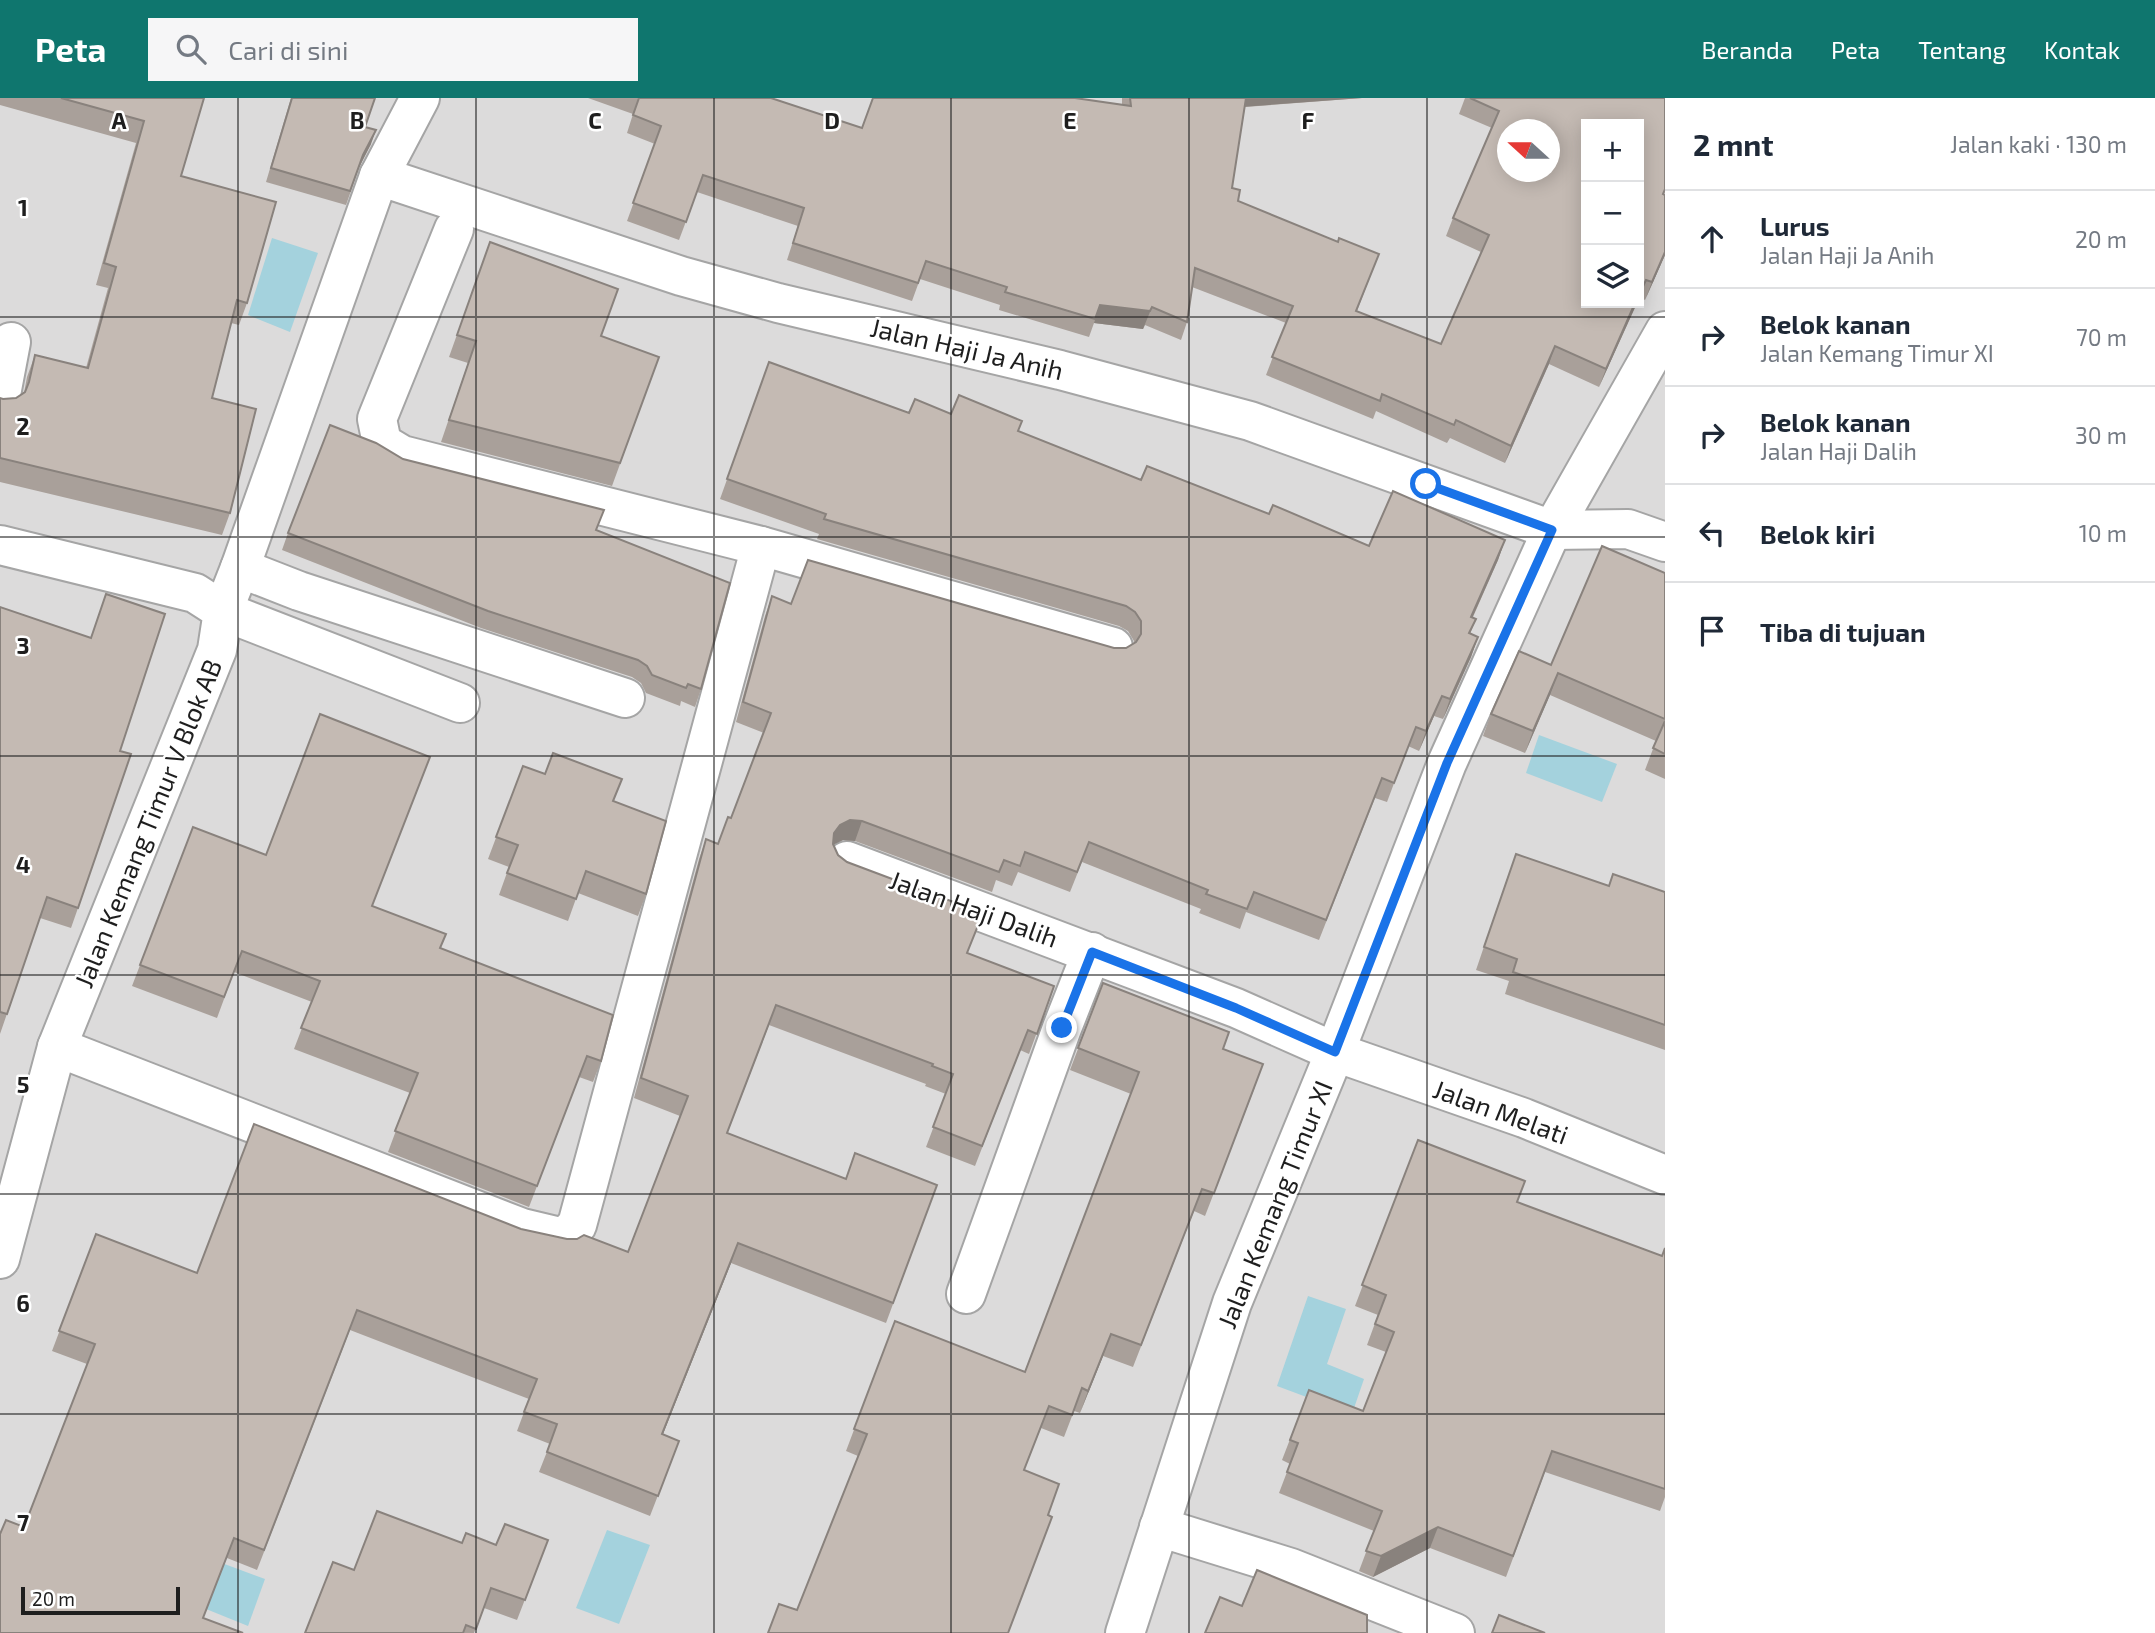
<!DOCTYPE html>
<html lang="id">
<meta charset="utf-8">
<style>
body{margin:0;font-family:"Exo 2",sans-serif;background:#f6f6f7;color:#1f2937}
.controls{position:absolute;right:21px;top:21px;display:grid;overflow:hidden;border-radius:0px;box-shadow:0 4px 18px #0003}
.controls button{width:63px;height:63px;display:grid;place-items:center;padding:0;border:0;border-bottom:2px solid #e0e1e3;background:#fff;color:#1f2937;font:35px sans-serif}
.compass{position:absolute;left:1497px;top:21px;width:63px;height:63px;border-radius:50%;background:#fff;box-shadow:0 4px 18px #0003;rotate:291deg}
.scale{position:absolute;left:21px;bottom:18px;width:159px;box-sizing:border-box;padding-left:7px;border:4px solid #1e1e1e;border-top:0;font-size:19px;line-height:24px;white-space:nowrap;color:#1e1e1e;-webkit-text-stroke:5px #fff;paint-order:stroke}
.stop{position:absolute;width:21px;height:21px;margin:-16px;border:5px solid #1a73e8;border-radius:50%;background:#fff}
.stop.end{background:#1a73e8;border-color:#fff;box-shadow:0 2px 7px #0008}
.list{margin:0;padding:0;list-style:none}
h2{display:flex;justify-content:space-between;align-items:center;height:91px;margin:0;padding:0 28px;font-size:30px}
h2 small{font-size:23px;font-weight:400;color:#747a83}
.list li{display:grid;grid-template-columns:46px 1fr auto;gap:21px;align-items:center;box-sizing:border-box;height:98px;padding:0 28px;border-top:2px solid #e0e1e3}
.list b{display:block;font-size:26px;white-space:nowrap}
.list p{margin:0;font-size:23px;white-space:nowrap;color:#747a83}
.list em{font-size:23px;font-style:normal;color:#747a83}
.icon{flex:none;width:38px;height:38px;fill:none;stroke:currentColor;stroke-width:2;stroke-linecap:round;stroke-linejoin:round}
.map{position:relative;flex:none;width:1665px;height:1535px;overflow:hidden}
header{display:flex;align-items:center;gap:42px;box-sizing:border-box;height:98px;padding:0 35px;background:#0f766e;color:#fff}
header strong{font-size:33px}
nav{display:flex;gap:38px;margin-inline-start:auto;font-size:24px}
.search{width:490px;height:63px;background:#f6f6f7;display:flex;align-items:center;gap:18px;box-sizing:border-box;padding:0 24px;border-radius:0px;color:#747a83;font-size:26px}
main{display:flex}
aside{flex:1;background:#fff}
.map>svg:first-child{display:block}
.residential{fill:#dcdbdb;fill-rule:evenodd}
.water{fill:#a4d2dd}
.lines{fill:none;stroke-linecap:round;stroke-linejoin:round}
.minor-casing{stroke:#a5a5a5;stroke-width:42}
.minor{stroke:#fff;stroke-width:38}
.wall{fill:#a9a09a}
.shaded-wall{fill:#89827d}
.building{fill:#c4bab3;stroke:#89827d;stroke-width:2;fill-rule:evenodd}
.route{stroke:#1a73e8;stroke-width:9}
.grid{fill:none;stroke:#1e1e1e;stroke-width:2;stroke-opacity:0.55}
.labels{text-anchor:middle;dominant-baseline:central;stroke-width:5;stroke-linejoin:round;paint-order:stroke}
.street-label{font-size:26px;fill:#1e1e1e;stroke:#fff}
.grid-label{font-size:23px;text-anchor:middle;font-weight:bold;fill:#1e1e1e;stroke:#fff;stroke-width:5;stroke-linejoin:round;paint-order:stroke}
</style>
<header>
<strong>Peta</strong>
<div class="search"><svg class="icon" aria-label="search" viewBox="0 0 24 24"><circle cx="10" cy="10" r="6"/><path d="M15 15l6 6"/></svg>Cari di sini</div>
<nav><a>Beranda</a><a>Peta</a><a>Tentang</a><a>Kontak</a></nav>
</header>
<main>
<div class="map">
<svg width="1665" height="1535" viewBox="0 0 1665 1535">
<rect width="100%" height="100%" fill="#efebe4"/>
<path class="residential" d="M 0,0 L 1665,0 L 1665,1535 L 0,1535 ZM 1586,26 L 1639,26 L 1639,205 L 1586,205 ZM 1507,32 L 1549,32 L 1549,74 L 1507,74 Z"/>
<g class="water">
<polygon points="272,140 318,155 290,234 248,217"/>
<polygon points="1539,637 1617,666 1602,704 1526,675"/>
<polygon points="1308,1198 1346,1211 1327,1266 1364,1281 1352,1316 1277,1288"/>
<polygon points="607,1432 650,1447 619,1526 576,1510"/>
<polygon points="187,1452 265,1481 248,1528 174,1498"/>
</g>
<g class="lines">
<g class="minor-casing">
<g id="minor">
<polyline points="420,0 379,78 240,470 223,513 460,605"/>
<polyline points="379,78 681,178 778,205 1060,272 1250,323 1552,432 1628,431 1665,444"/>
<polyline points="454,131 377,321 382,345 402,357 761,448 1113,549"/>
<polyline points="0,302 11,244"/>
<polyline points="0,447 195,495 223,513 217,552 57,949 0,1161"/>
<polyline points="240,470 299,493 625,600"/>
<polyline points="847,763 1236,910 1335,954 1524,1020 1665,1077"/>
<polyline points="57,949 522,1130 564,1140 577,1127 761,448"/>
<polyline points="966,1196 1062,930 1092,854"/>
<polyline points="1159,1429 1291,1470 1455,1535"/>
<polyline points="1125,1535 1232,1205 1335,954 1447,665 1552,432 1665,233"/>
</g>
</g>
<use href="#minor" class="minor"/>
</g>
<g class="wall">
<polygon points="0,0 204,0 181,78 247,205 239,227 231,225 212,300 230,415 222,437 0,384 0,300 3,301 16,300 24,295 27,279 35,257 86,270 108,190 96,187 136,45 0,7"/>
<polygon points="291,0 375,0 365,29 371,46 359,70 346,107 266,84"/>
<polygon points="588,0 771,0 862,30 1122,6 1122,0 1362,0 1245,9 1232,90 1238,103 1372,174 1357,213 1441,246 1481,154 1446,138 1453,120 1492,30 1459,16 1465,0 1665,0 1665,94 1664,96 1665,157 1645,202 1639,199 1639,201 1639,26 1637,205 1599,289 1549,266 1505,365 1450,340 1447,345 1376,313 1373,321 1266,277 1286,225 1192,189 1187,224 1181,242 1145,227 1143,231 1094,225 1089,239 999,212 1000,207 920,181 912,203 787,162 798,128 697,94 679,142 627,123 655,46 627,35 633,16"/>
<polygon points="490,144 601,238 659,259 612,388 441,344 468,265 449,259"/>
<polygon points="769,264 909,315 951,316 1018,333 1141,382 1269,416 1369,448 1505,442 1498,462 1473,519 1476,521 1470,536 1478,539 1471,559 1443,621 1434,618 1419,653 1408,648 1387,704 1375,700 1319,842 1246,814 1240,831 1199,815 1201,811 1082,764 1070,794 1018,774 1012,788 996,782 992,794 855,743 843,742 833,746 838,757 968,855 1054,888 1029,956 1020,952 975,1068 926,1049 946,996 925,988 926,986 769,927 727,1036 846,1081 937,1087 886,1225 731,1165 663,1336 679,1343 650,1418 539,1374 550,1346 517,1333 529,1301 350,1232 257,1472 227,1460 0,1535 24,1429 87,1266 52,1253 96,1136 197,1175 521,1131 628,1154 680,1018 634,1000 699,761 706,741 718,746 731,720 764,635 736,624 765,518 772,498 791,506 1114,550 1126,550 1134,545 1134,543 1128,533 1119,528 817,441 819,436 720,401"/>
<polygon points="403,361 596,432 701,591 695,609 681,603 680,608 646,595 641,585 632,579 481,530 282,452 288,435"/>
<polygon points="1665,475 1665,681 1645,672 1656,643 1550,597 1525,655 1483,638 1491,616"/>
<polygon points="0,509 120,653 78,810 71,830 40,820 0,936"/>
<polygon points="430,659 372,808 441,850 601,963 593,984 579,979 529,1109 388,1054 410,995 294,951 312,904 234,874 217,920 132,888 193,729 266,757"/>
<polygon points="523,668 614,703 646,796 638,818 578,795 568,823 499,797 509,769 488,761"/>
<polygon points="1613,776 1665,794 1665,952 1505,896 1509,883 1476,872 1508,778 1609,788"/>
<polygon points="1103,885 1223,951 1255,989 1205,1118 1194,1113 1133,1269 1103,1258 1080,1315 1074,1313 1064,1339 1041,1330 1024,1372 797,1512 858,1358 846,1353 895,1223 1025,1274 1131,996 1070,972"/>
<polygon points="1418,1042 1517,1104 1662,1158 1665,1150 1665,1399 1660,1413 1545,1374 1506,1479 1430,1450 1373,1479 1359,1473 1374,1433 1279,1395 1290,1366 1282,1362 1309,1292 1363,1313 1386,1254 1367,1247 1378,1217 1355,1208"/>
<polygon points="548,1442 517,1522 484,1510 474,1535 305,1535 354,1472 462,1445 496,1447"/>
</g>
<g class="shaded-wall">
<polygon points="1245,0 1362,0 1241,9"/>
<polygon points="376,32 371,46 358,71 363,57"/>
<polygon points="1665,154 1665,157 1645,202 1652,184"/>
<polygon points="1635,205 1637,205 1599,289 1606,271"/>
<polygon points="1100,207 1152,209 1143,231 1094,225"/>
<polygon points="1555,248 1549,266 1505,365 1511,348"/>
<polygon points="1505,442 1498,462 1464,538 1471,519"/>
<polygon points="1478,539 1471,559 1443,621 1450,601"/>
<polygon points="1558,575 1550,597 1525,655 1533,633"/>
<polygon points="1442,598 1434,618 1419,653 1426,633"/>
<polygon points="850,722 862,723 855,743 843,742 833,747 834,735 840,727"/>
<polygon points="738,1145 731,1165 655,1356 662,1336"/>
<polygon points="1111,1236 1103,1258 1080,1315 1088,1293"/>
<polygon points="1438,1429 1430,1450 1373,1479 1381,1458"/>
</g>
<g class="building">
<polygon points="61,0 204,0 181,78 276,104 247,205 237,202 212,300 256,311 230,415 0,360 0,300 3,301 16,300 25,294 29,284 35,257 88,270 116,169 104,165 144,23"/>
<polygon points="292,0 375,0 365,29 376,32 363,57 350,93 271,70"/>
<path d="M 639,0 L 771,0 L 862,30 L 873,0 L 1075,0 L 1131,8 L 1130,0 L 1246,0 L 1232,90 L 1240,92 L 1238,103 L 1338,144 L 1339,140 L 1379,156 L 1356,213 L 1441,246 L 1489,137 L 1453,120 L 1499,13 L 1470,0 L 1665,0 L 1665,91 L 1663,96 L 1665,97 L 1665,154 L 1652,184 L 1646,182 L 1639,197 L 1639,26 L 1586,26 L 1586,205 L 1635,205 L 1606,271 L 1555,248 L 1511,348 L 1456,322 L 1454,327 L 1382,296 L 1380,303 L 1272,259 L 1293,208 L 1195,170 L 1187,224 L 1152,209 L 1150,213 L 1100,207 L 1095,221 L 1005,194 L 1007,189 L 926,163 L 918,185 L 793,145 L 804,110 L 703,77 L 686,124 L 633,105 L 661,28 L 633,17 ZM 1508,32 L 1550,32 L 1550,74 L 1508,74 Z"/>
<polygon points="490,144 618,191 601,238 659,259 620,365 449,322 476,243 457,237"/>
<polygon points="769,264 909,315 915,301 951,316 959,297 1022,323 1018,333 1141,382 1147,368 1269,416 1273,407 1369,448 1393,393 1505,442 1471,519 1476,521 1469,535 1478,539 1450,601 1442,598 1426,633 1416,629 1394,685 1382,680 1326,822 1254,794 1247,811 1206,796 1208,792 1089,744 1077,774 1025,754 1020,768 1004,762 999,774 862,723 850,722 840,727 834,735 833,746 838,757 847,764 983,815 967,855 1054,888 1037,936 1028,932 982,1048 933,1029 953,976 932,968 933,966 776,907 727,1035 846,1081 855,1055 937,1087 893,1205 738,1145 662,1336 679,1343 658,1398 547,1354 557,1326 524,1314 537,1281 357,1212 264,1452 234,1440 203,1520 243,1535 0,1535 0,1436 6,1422 24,1429 95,1246 59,1233 96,1136 197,1175 254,1026 521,1131 567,1141 577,1141 584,1137 628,1154 688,998 641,980 706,741 718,746 728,719 731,720 771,615 743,604 772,498 791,506 808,462 1114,550 1126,550 1136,544 1141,536 1141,523 1135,514 1126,508 824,421 826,416 727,381"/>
<polygon points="330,327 376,345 403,361 604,412 596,432 730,485 701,591 688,586 686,590 652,577 647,568 638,562 488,513 288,435"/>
<polygon points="1602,448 1665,475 1665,621 1558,575 1533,633 1491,616 1519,553 1551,567"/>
<polygon points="106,496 165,516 120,653 131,656 78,810 47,799 7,916 0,914 0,509 91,540"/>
<polygon points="320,616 430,659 372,808 446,836 440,850 613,917 601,963 587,958 537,1088 395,1033 418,975 301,930 320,883 242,853 224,899 140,867 193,729 266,757"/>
<polygon points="1665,623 1665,656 1653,650"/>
<polygon points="553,655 622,681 613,703 666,723 646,796 586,773 576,801 507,775 518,747 496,739 523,668 545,676"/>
<polygon points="1516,756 1609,788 1613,776 1665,794 1665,927 1513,874 1517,861 1484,849"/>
<polygon points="1103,885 1229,934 1223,951 1263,966 1214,1095 1202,1091 1141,1247 1111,1236 1088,1293 1082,1290 1072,1317 1049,1308 1024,1372 1059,1386 1048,1417 1052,1419 1008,1535 768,1535 779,1506 797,1512 867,1336 854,1331 895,1223 1025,1274 1139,974 1078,950"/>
<polygon points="1418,1042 1525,1083 1517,1104 1662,1158 1665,1150 1665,1391 1552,1353 1513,1458 1438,1429 1381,1458 1366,1453 1382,1413 1287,1374 1298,1345 1290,1342 1309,1292 1363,1313 1394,1234 1375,1226 1386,1197 1362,1187"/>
<polygon points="377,1413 462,1445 466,1435 496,1447 505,1426 548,1442 525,1502 491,1490 476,1531 466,1527 463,1535 305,1535 333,1464 354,1472"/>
<polygon points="1257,1472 1367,1517 1367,1535 1205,1535 1220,1499 1242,1508"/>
<polygon points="1499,1517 1545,1535 1492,1535"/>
</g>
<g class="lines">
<polyline class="route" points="1062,930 1092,854 1236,910 1335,954 1447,665 1552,432 1426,386"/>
</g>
<path class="grid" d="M 238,0 L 238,1535M 476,0 L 476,1535M 714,0 L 714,1535M 951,0 L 951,1535M 1189,0 L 1189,1535M 1427,0 L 1427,1535M 0,219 L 1665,219M 0,439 L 1665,439M 0,658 L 1665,658M 0,877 L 1665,877M 0,1096 L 1665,1096M 0,1316 L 1665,1316"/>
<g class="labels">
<g class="street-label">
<text transform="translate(967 250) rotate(13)">Jalan Haji Ja Anih</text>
<text transform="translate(147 725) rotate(-68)">Jalan Kemang Timur V Blok AB</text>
<text transform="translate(974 810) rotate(20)">Jalan Haji Dalih</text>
<text transform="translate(1501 1013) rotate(20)">Jalan Melati</text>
<text transform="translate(1274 1106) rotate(-68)">Jalan Kemang Timur XI</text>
</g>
</g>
<g class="grid-label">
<text x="119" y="31">A</text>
<text x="357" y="31">B</text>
<text x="595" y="31">C</text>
<text x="832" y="31">D</text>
<text x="1070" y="31">E</text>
<text x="1308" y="31">F</text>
<text x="23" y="118">1</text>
<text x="23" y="337">2</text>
<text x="23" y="556">3</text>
<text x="23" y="775">4</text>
<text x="23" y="995">5</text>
<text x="23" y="1214">6</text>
<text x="23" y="1433">7</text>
</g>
</svg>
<div class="controls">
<button>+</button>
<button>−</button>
<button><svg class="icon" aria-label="layers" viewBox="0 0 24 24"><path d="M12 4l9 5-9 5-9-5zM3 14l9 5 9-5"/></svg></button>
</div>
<svg class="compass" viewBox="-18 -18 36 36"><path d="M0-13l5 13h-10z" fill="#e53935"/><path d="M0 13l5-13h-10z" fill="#747a83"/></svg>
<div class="scale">20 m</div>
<div class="stop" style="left:1426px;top:386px"></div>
<div class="stop end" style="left:1062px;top:930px"></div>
</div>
<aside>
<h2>2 mnt<small>Jalan kaki · 130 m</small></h2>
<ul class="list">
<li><svg class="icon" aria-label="ahead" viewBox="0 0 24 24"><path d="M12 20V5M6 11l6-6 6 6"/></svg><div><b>Lurus</b><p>Jalan Haji Ja Anih</p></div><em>20 m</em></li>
<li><svg class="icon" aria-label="right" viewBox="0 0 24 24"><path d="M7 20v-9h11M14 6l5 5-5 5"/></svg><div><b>Belok kanan</b><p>Jalan Kemang Timur XI</p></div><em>70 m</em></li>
<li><svg class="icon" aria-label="right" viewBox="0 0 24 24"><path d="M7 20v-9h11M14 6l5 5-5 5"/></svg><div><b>Belok kanan</b><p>Jalan Haji Dalih</p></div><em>30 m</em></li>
<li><svg class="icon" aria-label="left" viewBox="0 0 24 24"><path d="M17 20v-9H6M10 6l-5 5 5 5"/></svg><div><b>Belok kiri</b></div><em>10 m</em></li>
<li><svg class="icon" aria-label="arrive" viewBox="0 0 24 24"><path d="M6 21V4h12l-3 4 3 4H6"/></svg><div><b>Tiba di tujuan</b></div></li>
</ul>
</aside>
</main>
